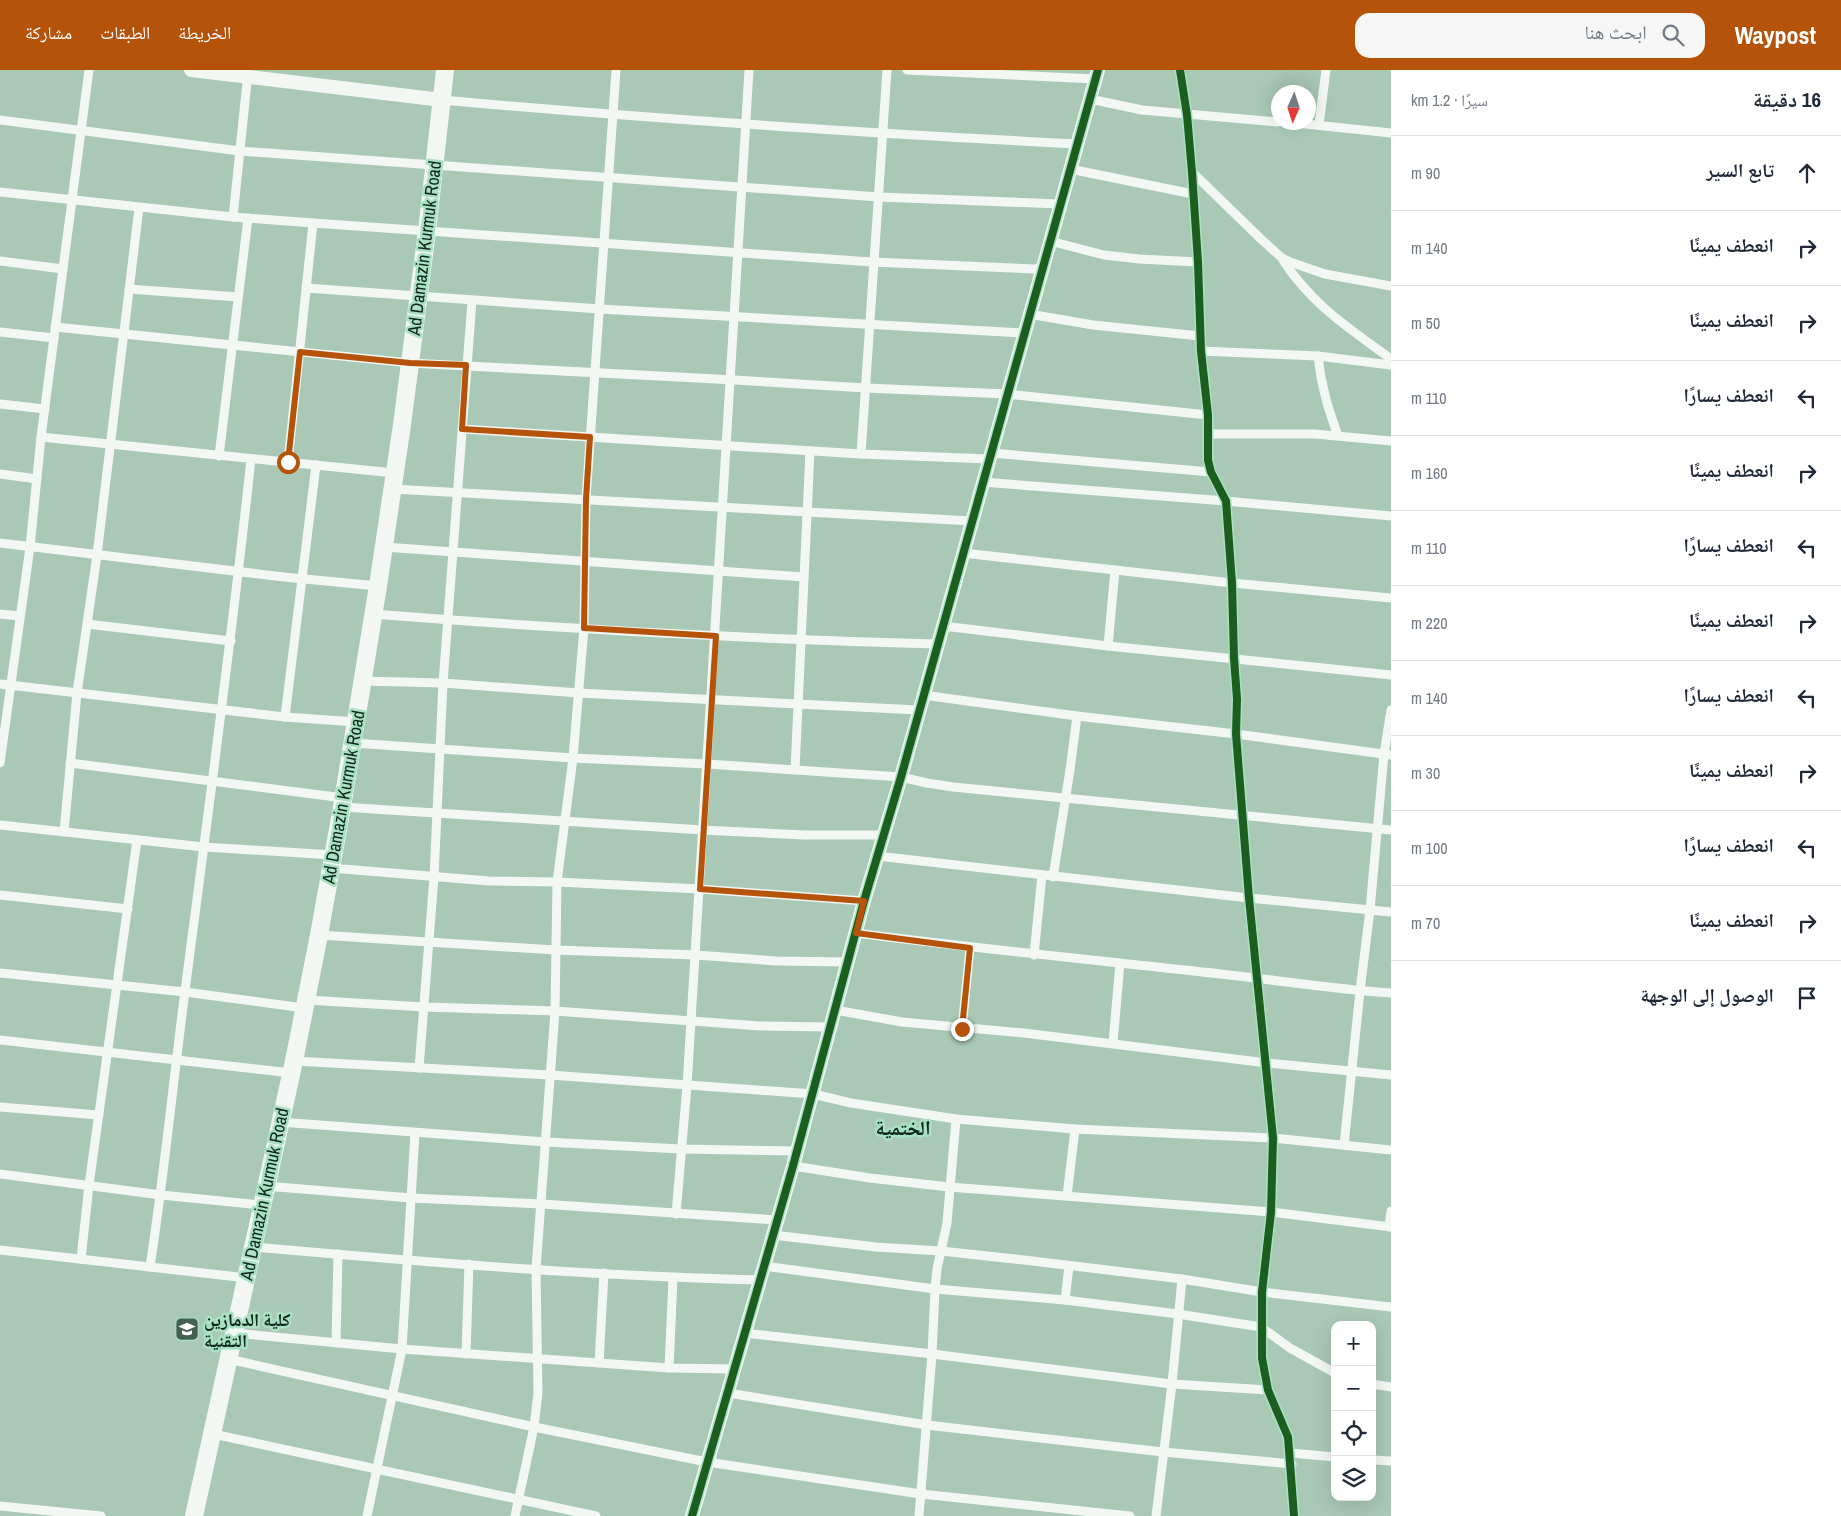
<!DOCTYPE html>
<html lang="ar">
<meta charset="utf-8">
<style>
body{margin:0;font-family:"Archivo Narrow","Noto Naskh Arabic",sans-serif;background:#f6f6f7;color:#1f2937;direction:rtl}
.controls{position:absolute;right:15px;bottom:15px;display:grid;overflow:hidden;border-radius:10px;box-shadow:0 5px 20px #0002}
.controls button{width:45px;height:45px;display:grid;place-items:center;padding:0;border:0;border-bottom:1px solid #e0e1e3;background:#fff;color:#1f2937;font:25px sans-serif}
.compass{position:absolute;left:1271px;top:15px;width:45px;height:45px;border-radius:50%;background:#fff;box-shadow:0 5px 20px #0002;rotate:183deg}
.stop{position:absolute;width:15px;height:15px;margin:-11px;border:4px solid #b45309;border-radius:50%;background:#fff}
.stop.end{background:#b45309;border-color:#fff;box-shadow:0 1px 5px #0008}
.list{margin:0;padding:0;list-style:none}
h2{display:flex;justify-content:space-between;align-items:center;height:65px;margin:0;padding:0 20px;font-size:21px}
h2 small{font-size:16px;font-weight:400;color:#747a83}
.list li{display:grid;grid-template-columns:32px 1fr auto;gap:15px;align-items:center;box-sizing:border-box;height:75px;padding:0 20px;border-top:1px solid #e0e1e3}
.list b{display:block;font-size:19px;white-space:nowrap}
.list em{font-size:16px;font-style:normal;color:#747a83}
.icon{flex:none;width:28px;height:28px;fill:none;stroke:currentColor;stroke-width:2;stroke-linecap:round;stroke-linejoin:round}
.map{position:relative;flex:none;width:1391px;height:1446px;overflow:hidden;direction:ltr}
header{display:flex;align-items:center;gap:30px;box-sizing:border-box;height:70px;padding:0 25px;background:#b45309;color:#fff}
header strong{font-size:24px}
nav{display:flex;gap:28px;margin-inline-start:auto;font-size:18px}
.search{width:350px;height:45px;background:#f6f6f7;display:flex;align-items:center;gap:12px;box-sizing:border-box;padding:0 18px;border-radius:15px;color:#747a83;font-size:19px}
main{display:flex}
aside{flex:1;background:#fff}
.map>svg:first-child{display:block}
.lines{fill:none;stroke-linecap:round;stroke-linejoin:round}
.street{stroke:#f2f7f4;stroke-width:9}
.secondary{stroke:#f2f7f4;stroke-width:14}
.highway{stroke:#f2f7f4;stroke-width:18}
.cycleway-casing{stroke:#a9e2c2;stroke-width:11}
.cycleway{stroke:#1b5e20;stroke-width:8}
.route{stroke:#b45309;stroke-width:6}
.labels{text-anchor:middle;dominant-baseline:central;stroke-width:5;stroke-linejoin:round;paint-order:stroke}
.street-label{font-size:18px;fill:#0f261a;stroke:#a9e2c2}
.poi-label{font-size:18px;font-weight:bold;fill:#0f261a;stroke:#a9e2c2;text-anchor:start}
.quarter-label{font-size:20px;font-weight:bold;fill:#0f261a;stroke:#a9e2c2}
</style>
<header>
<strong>Waypost</strong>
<div class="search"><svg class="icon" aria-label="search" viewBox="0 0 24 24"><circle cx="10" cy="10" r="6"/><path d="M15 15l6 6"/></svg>ابحث هنا</div>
<nav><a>الخريطة</a><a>الطبقات</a><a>مشاركة</a></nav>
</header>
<main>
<aside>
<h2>16 دقيقة<small>سيرًا · 1.2 km</small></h2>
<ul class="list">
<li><svg class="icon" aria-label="ahead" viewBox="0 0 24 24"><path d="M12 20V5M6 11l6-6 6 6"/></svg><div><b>تابع السير</b></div><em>90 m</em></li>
<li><svg class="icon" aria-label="right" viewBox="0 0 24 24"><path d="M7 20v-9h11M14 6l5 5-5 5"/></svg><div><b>انعطف يمينًا</b></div><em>140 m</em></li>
<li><svg class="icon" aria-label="right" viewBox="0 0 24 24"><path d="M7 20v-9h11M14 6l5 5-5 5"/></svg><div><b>انعطف يمينًا</b></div><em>50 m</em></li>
<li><svg class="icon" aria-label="left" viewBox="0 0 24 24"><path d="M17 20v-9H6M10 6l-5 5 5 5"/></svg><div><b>انعطف يسارًا</b></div><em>110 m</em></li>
<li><svg class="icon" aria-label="right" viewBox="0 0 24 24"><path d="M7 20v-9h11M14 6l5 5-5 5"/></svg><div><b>انعطف يمينًا</b></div><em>160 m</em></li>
<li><svg class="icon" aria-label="left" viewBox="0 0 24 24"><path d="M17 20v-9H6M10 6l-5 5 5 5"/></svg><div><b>انعطف يسارًا</b></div><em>110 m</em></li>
<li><svg class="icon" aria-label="right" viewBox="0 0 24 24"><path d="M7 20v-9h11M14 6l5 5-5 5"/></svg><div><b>انعطف يمينًا</b></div><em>220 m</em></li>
<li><svg class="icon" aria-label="left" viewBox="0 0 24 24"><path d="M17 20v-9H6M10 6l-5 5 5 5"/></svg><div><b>انعطف يسارًا</b></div><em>140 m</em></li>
<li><svg class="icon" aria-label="right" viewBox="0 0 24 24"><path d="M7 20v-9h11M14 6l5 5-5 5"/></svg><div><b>انعطف يمينًا</b></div><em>30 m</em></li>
<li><svg class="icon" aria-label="left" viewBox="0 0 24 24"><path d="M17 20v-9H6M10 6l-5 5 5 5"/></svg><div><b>انعطف يسارًا</b></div><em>100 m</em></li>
<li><svg class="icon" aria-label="right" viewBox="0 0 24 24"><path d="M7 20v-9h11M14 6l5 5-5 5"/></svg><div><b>انعطف يمينًا</b></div><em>70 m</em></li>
<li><svg class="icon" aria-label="arrive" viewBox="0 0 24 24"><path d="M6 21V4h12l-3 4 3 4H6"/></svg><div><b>الوصول إلى الوجهة</b></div></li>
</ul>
</aside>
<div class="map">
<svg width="1391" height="1446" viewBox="0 0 1391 1446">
<rect width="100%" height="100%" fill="#a9c8b6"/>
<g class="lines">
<g class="street">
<polyline points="907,0 1095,9"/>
<polyline points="1180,0 1187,45 1192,102 1198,192 1201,281 1208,345 1208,390 1211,402 1226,431 1232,513 1234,588 1237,629 1236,664 1249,828 1273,1068 1271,1142 1262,1222 1262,1288 1268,1320 1288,1367 1294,1446"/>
<polyline points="1090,29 1142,40 1278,52"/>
<path d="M 442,30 C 654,49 865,63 1077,74"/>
<polyline points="0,50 240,81 879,127 1060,134"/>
<polyline points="1287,52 1391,63"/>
<polyline points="1319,55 1326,0"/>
<polyline points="1070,99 1193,124"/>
<polyline points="1192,102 1263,171 1282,188 1290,192 1325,204 1391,216"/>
<polyline points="0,122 233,147 313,153 872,192 1035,199 1043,196"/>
<polyline points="233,147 248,3"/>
<polyline points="1050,171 1104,185 1139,189 1198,192"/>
<path d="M 1283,190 C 1311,234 1350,259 1391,289"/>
<polyline points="0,191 63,199"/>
<polyline points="306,218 600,239 1024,263"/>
<polyline points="129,219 238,227"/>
<polyline points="1029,244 1093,255 1200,266"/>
<polyline points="55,257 410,293 735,310 866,318 1007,324 1208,345"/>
<polyline points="0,262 54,268"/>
<polyline points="1201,281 1318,286 1391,295"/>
<path d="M 1318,286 C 1321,316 1328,338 1338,366"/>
<polyline points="0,334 45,339"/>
<polyline points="462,359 861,384 989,389"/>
<polyline points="1208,364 1315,364 1391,371"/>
<polyline points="41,367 394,403"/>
<polyline points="991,383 1211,402"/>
<polyline points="861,384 887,0"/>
<polyline points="219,386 248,148"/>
<polyline points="288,392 313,153"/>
<polyline points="0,404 37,409"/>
<polyline points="982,412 1226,431 1391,446"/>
<path d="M 392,419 C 585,428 778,442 972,451"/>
<polyline points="0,473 284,507 378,516"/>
<polyline points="384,477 804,507"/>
<polyline points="963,483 1232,513 1391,528"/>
<polyline points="0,544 19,546"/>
<path d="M 373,544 C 561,559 749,569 937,574"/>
<polyline points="87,554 231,571"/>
<polyline points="943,556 1108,576 1391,605"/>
<polyline points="1108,576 1115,500"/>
<polyline points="362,611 443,613 579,623 919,640"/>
<polyline points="0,614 285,647 356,652"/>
<polyline points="923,625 1077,646 1236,664 1391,685"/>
<polyline points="285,647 316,395"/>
<polyline points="353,673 573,688 707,694 901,707 927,713 953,717 1391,760"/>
<polyline points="0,693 30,477 41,367 89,0"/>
<polyline points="70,693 344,728"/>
<polyline points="795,700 810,381"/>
<polyline points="342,737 703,760 805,765 882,765"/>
<polyline points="0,755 204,777 333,785"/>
<polyline points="64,762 77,623 97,485 139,138"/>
<polyline points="877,786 1249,828 1391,842"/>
<polyline points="331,798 489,811 557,812 700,819 864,831"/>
<polyline points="1053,807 1070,700 1077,646"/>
<polyline points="0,825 128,839"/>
<path d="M 856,863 C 971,878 1087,889 1202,902 C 1265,908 1328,919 1391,923"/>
<polyline points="319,865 555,880 696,885 777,891 848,892"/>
<polyline points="1034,885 1042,805"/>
<polyline points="0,903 185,922 304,938"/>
<polyline points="306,930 424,937 555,941 760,956 831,957"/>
<polyline points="835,940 902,952 1024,963 1267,993 1391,1005"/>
<polyline points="962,959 970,878"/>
<polyline points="0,970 291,1003"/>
<polyline points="1113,973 1120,893"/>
<polyline points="294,991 550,1005 813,1024 851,1033 956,1049 1075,1059 1273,1068 1391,1080"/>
<polyline points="419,998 434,807 443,613 472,231"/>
<polyline points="0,1037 99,1045"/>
<polyline points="280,1052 546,1072 681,1079 798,1081"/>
<polyline points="1344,1075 1360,921 1370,840 1384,684 1391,640"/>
<polyline points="793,1096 870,1108 949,1117 1271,1142 1391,1157"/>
<polyline points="0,1104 161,1125 262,1135"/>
<polyline points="266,1116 411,1128 542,1134 777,1150"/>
<polyline points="1067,1126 1075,1059"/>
<polyline points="676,1144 687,1016 749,0"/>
<polyline points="1389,1157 1391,1141"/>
<polyline points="773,1165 876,1177 941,1181 1024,1190 1182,1209 1262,1222 1391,1237"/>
<path d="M 253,1177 C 422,1192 591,1206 760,1210"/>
<polyline points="0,1180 247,1208"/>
<polyline points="81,1189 89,1115 137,770"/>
<polyline points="764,1196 935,1219 1065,1230 1178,1244 1261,1257 1290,1278 1335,1303"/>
<path d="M 150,1197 C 164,1106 173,1013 185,921 C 208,744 232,567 251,389"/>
<polyline points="1065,1230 1069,1196"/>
<polyline points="234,1263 402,1279 669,1298 734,1299"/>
<polyline points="744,1263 932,1284 1172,1314 1268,1320"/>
<polyline points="336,1273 338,1184"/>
<polyline points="466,1284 469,1194"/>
<polyline points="228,1289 534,1357 707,1392 921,1424 1130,1446"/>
<polyline points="599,1293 604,1203"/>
<polyline points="669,1298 673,1208"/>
<polyline points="1372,1314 1391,1317"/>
<polyline points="728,1323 927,1355 1163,1382 1292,1394"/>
<polyline points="213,1364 596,1446"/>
<polyline points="1291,1383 1335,1387"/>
<polyline points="1372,1390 1391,1391"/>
<polyline points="0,1436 101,1446"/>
<polyline points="367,1446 402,1279 415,1063"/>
<polyline points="515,1446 534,1357 538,1323 536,1199 555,941 557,812 573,688 584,558 586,429 616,0"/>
<polyline points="919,1446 932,1284 935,1219 937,1199 947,1153 956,1049"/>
<polyline points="1156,1446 1172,1314 1182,1209"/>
</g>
<g class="secondary">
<polyline points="191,0 442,30"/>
<polyline points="692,1446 793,1096 864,831 901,707 1098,0"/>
</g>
<polyline class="highway" points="194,1446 294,991 319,865 342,737 378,516 402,355 427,161 445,0"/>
<g class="cycleway-casing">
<g id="cycleway">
<polyline points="1180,0 1187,45 1192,102 1198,192 1201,281 1208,345 1208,390 1211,402 1226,431 1232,513 1234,588 1237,629 1236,664 1249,828 1273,1068 1271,1142 1262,1222 1262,1288 1268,1320 1288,1367 1294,1446"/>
<polyline points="692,1446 793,1096 864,831 901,707 1098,0"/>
</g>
</g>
<use href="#cycleway" class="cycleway"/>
</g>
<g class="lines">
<polyline class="route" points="288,392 300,282 410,293 466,295 462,359 590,367 586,429 584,558 716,566 700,819 864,831 856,863 970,878 962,959"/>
</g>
<defs>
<g id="university-square" transform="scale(1.25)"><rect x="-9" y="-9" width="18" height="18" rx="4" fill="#455f51" stroke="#a9e2c2"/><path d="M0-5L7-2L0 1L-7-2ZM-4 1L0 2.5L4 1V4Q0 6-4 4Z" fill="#fff"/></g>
</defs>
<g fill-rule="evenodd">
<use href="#university-square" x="187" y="1259"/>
</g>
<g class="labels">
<g class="street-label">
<text transform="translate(424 178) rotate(-83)">Ad Damazin Kurmuk Road</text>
<text transform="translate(343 727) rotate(-80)">Ad Damazin Kurmuk Road</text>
<text transform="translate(264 1124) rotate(-78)">Ad Damazin Kurmuk Road</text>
</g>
<g class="poi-label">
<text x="204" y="1249">كلية الدمازين<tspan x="204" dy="21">التقنية</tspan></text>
</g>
<g class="quarter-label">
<text x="903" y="1057">الختمية</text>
</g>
</g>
</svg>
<div class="controls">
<button>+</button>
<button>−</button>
<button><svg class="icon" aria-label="locate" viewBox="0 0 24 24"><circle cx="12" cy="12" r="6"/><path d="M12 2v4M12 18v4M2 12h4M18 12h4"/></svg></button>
<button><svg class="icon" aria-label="layers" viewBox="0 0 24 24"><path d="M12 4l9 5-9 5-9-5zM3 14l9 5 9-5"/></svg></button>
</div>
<svg class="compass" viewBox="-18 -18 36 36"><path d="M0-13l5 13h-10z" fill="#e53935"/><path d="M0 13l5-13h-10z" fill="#747a83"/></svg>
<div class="stop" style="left:288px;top:392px"></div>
<div class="stop end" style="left:962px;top:959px"></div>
</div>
</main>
